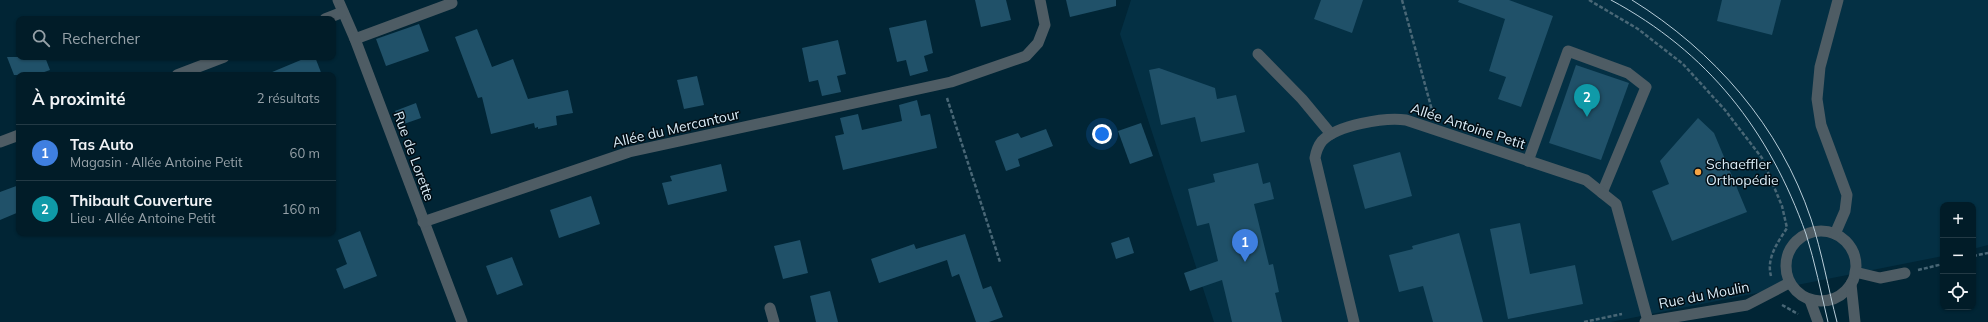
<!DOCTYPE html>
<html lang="fr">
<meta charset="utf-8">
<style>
body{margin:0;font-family:Mulish,sans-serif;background:#0b2530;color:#f1f3f6}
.controls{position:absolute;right:12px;bottom:12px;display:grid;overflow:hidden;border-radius:8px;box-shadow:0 1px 3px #0004}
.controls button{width:36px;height:36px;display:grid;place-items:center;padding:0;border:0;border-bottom:1px solid #233a45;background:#011c28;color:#f1f3f6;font:20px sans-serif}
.you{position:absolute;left:1102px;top:134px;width:14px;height:14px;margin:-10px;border:3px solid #fff;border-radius:50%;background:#1a73e8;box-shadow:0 0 0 6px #1a73e833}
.badge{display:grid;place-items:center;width:26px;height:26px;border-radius:50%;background:#ea580c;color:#fff;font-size:13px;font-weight:700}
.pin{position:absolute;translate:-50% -33px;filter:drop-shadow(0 1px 2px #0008)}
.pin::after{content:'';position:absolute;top:21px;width:14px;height:12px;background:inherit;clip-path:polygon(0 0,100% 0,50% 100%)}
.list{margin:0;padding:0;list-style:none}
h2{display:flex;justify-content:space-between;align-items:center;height:52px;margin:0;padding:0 16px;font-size:17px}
h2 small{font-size:13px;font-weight:400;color:#96a1a8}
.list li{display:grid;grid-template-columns:26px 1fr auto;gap:12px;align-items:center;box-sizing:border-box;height:56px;padding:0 16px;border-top:1px solid #233a45}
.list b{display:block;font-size:15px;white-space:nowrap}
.list p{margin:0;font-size:13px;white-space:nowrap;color:#96a1a8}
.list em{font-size:13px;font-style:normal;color:#96a1a8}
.icon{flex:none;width:22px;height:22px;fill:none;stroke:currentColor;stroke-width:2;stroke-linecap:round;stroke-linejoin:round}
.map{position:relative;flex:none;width:1988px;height:322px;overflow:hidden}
.search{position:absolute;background:#011c28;box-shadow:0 1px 3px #0004;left:16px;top:16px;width:320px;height:44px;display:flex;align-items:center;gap:10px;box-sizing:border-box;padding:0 14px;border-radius:8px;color:#96a1a8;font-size:15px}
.panel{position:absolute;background:#011c28;box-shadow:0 1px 3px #0004;left:16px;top:72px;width:320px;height:164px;border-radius:8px}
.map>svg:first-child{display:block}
.built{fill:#043044}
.building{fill:#205169}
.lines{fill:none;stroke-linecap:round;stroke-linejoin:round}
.path{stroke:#496776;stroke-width:2.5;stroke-dasharray:4 2;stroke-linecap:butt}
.service{stroke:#4e5c64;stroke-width:11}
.minor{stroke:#4e5c64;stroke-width:11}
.tram{stroke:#b9ceda;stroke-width:1}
.poi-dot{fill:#f4a344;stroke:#020d14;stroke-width:1.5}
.labels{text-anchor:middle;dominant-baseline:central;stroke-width:3;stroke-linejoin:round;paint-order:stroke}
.street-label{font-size:14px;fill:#d9ecf7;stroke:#020d14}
.poi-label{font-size:14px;fill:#d9ecf7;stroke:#020d14;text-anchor:start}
</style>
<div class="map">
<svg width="1988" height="322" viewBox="0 0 1988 322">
<rect width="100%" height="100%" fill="#012535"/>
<polygon class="built" points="1131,0 1988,0 1988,245 1973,249 1973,205 1943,205 1943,256 1611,322 1214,322 1120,34"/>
<g class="building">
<polygon points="975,0 1006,0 1011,20 981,27"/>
<polygon points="1066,0 1116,0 1116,6 1070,17"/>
<polygon points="1321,0 1363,0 1352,33 1314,19"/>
<polygon points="1459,0 1509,0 1553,16 1521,107 1498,99 1506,77 1489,71 1505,19 1458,2"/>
<polygon points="1722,0 1781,0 1772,35 1717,21"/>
<polygon points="926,20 933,53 924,56 928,71 910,76 906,60 897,62 889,28"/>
<polygon points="419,24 429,51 386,66 376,39"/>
<polygon points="477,29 492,67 513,59 528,99 568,90 573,113 556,116 557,125 538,129 538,127 535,128 534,123 491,134 482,97 478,98 455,37"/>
<polygon points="838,40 846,74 837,76 841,92 822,96 818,80 809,82 802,48"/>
<polygon points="7,57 45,57 50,70 36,75 14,75"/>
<polygon points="308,57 315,57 322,75 265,75"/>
<polygon points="1576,65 1629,83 1601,160 1549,143"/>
<polygon points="1159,68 1215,88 1217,99 1236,95 1245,132 1201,142 1195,117 1161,125 1149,70"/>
<polygon points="697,76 704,105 684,109 677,80"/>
<polygon points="917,100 921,116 930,114 937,148 843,170 835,136 844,134 840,118 858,114 862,130 902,121 899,105"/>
<polygon points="416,103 421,118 401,125 395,111"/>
<polygon points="1698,118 1714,133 1747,212 1672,241 1652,191 1669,184 1660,161"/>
<polygon points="1141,123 1153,156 1130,164 1118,131"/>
<polygon points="1046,129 1053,146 1018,159 1020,166 1006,171 995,141 1018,133 1021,138"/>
<polygon points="1400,152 1412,196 1365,209 1353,165"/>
<polygon points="1258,163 1263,184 1270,182 1274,199 1254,204 1269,265 1273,264 1279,292 1275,293 1282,322 1232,322 1222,280 1190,291 1184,273 1218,261 1209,223 1197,226 1188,189 1215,182 1213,174"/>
<polygon points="721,164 727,191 668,205 662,183 672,181 670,176"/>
<polygon points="19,185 19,212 0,220 0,192"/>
<polygon points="591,196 600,224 559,238 550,210"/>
<polygon points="1520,223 1530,274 1575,265 1583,304 1508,319 1490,229"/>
<polygon points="360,231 377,276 344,289 336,269 347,264 338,240"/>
<polygon points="1459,233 1483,322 1433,322 1423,286 1399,292 1389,255 1413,249 1412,246"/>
<polygon points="965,234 983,289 991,286 1003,317 989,322 976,322 959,274 952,277 947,260 879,283 871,259 914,244 916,249"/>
<polygon points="1129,237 1134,253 1116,259 1111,243"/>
<polygon points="800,240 808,273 783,279 774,246"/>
<polygon points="512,257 523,285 497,295 486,266"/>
<polygon points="830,291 838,322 816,322 810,296"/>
</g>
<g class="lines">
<g class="path">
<polyline points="1402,0 1433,114"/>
<path d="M 1589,0 L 1638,29 L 1683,64 L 1725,110 L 1762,158 L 1782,206 L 1787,228 C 1778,242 1766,258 1771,276"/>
<polyline points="947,98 1000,262"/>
<polyline points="1973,256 1988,253"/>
<polyline points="1918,270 1943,264"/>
<polyline points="1782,305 1798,314"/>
<polyline points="1584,322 1622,314"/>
</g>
<g class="service">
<polyline points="355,39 452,3"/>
<polyline points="1258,54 1302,99 1331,134"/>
<polyline points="1528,161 1568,51 1628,73 1646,87 1602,193"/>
<polyline points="1855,272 1880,278 1905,273"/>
<polyline points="770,308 774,322"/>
</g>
<g class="minor">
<polyline points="338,0 355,39 462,322"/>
<polyline points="325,19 343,12"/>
<polyline points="177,75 224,57"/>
<polyline points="0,142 19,135"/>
<polyline points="423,222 629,152 951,82 1026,56 1038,43 1045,25 1040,0"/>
<circle cx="1821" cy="266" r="35"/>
<polyline points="1835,234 1845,211 1847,195 1821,125 1817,99 1820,67 1838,0"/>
<polyline points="1851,284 1855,322"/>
<polyline points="1810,300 1818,322"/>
<path d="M 1354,322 L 1315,158 C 1316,152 1318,146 1322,141 C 1337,125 1385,117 1406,120 L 1586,180 L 1616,204 L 1648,321"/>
<polyline points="1645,322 1747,305 1789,283"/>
</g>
<g class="tram">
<path d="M 1611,0 C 1708,52 1769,130 1806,234 C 1815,262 1821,293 1828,322"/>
<path d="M 1632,0 C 1714,51 1780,126 1811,219 C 1822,252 1828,288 1837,322"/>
</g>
</g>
<circle class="poi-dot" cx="1698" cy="172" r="4"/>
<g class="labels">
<g class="street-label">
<text transform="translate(1468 126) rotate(18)">Allée Antoine Petit</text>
<text transform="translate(676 128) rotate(-13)">Allée du Mercantour</text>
<text transform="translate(414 156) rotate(70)">Rue de Lorette</text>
<text transform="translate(1704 295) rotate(-11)">Rue du Moulin</text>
</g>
<g class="poi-label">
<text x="1706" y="164">Schaeffler<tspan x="1706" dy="16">Orthopédie</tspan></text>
</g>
</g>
</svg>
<div class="controls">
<button>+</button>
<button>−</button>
<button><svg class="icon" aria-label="locate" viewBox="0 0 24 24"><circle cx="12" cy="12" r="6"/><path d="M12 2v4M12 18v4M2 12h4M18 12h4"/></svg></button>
</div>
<div class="you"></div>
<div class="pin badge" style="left:1245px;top:262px;background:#3f7fe0">1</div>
<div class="pin badge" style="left:1587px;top:117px;background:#0f9aa8">2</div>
<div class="search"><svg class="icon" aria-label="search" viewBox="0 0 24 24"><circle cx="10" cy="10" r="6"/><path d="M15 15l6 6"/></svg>Rechercher</div>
<section class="panel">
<h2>À proximité<small>2 résultats</small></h2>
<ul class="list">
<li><span class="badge" style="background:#3f7fe0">1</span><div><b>Tas Auto</b><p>Magasin · Allée Antoine Petit</p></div><em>60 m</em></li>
<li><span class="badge" style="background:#0f9aa8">2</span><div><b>Thibault Couverture</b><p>Lieu · Allée Antoine Petit</p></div><em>160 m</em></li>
</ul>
</section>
</div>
